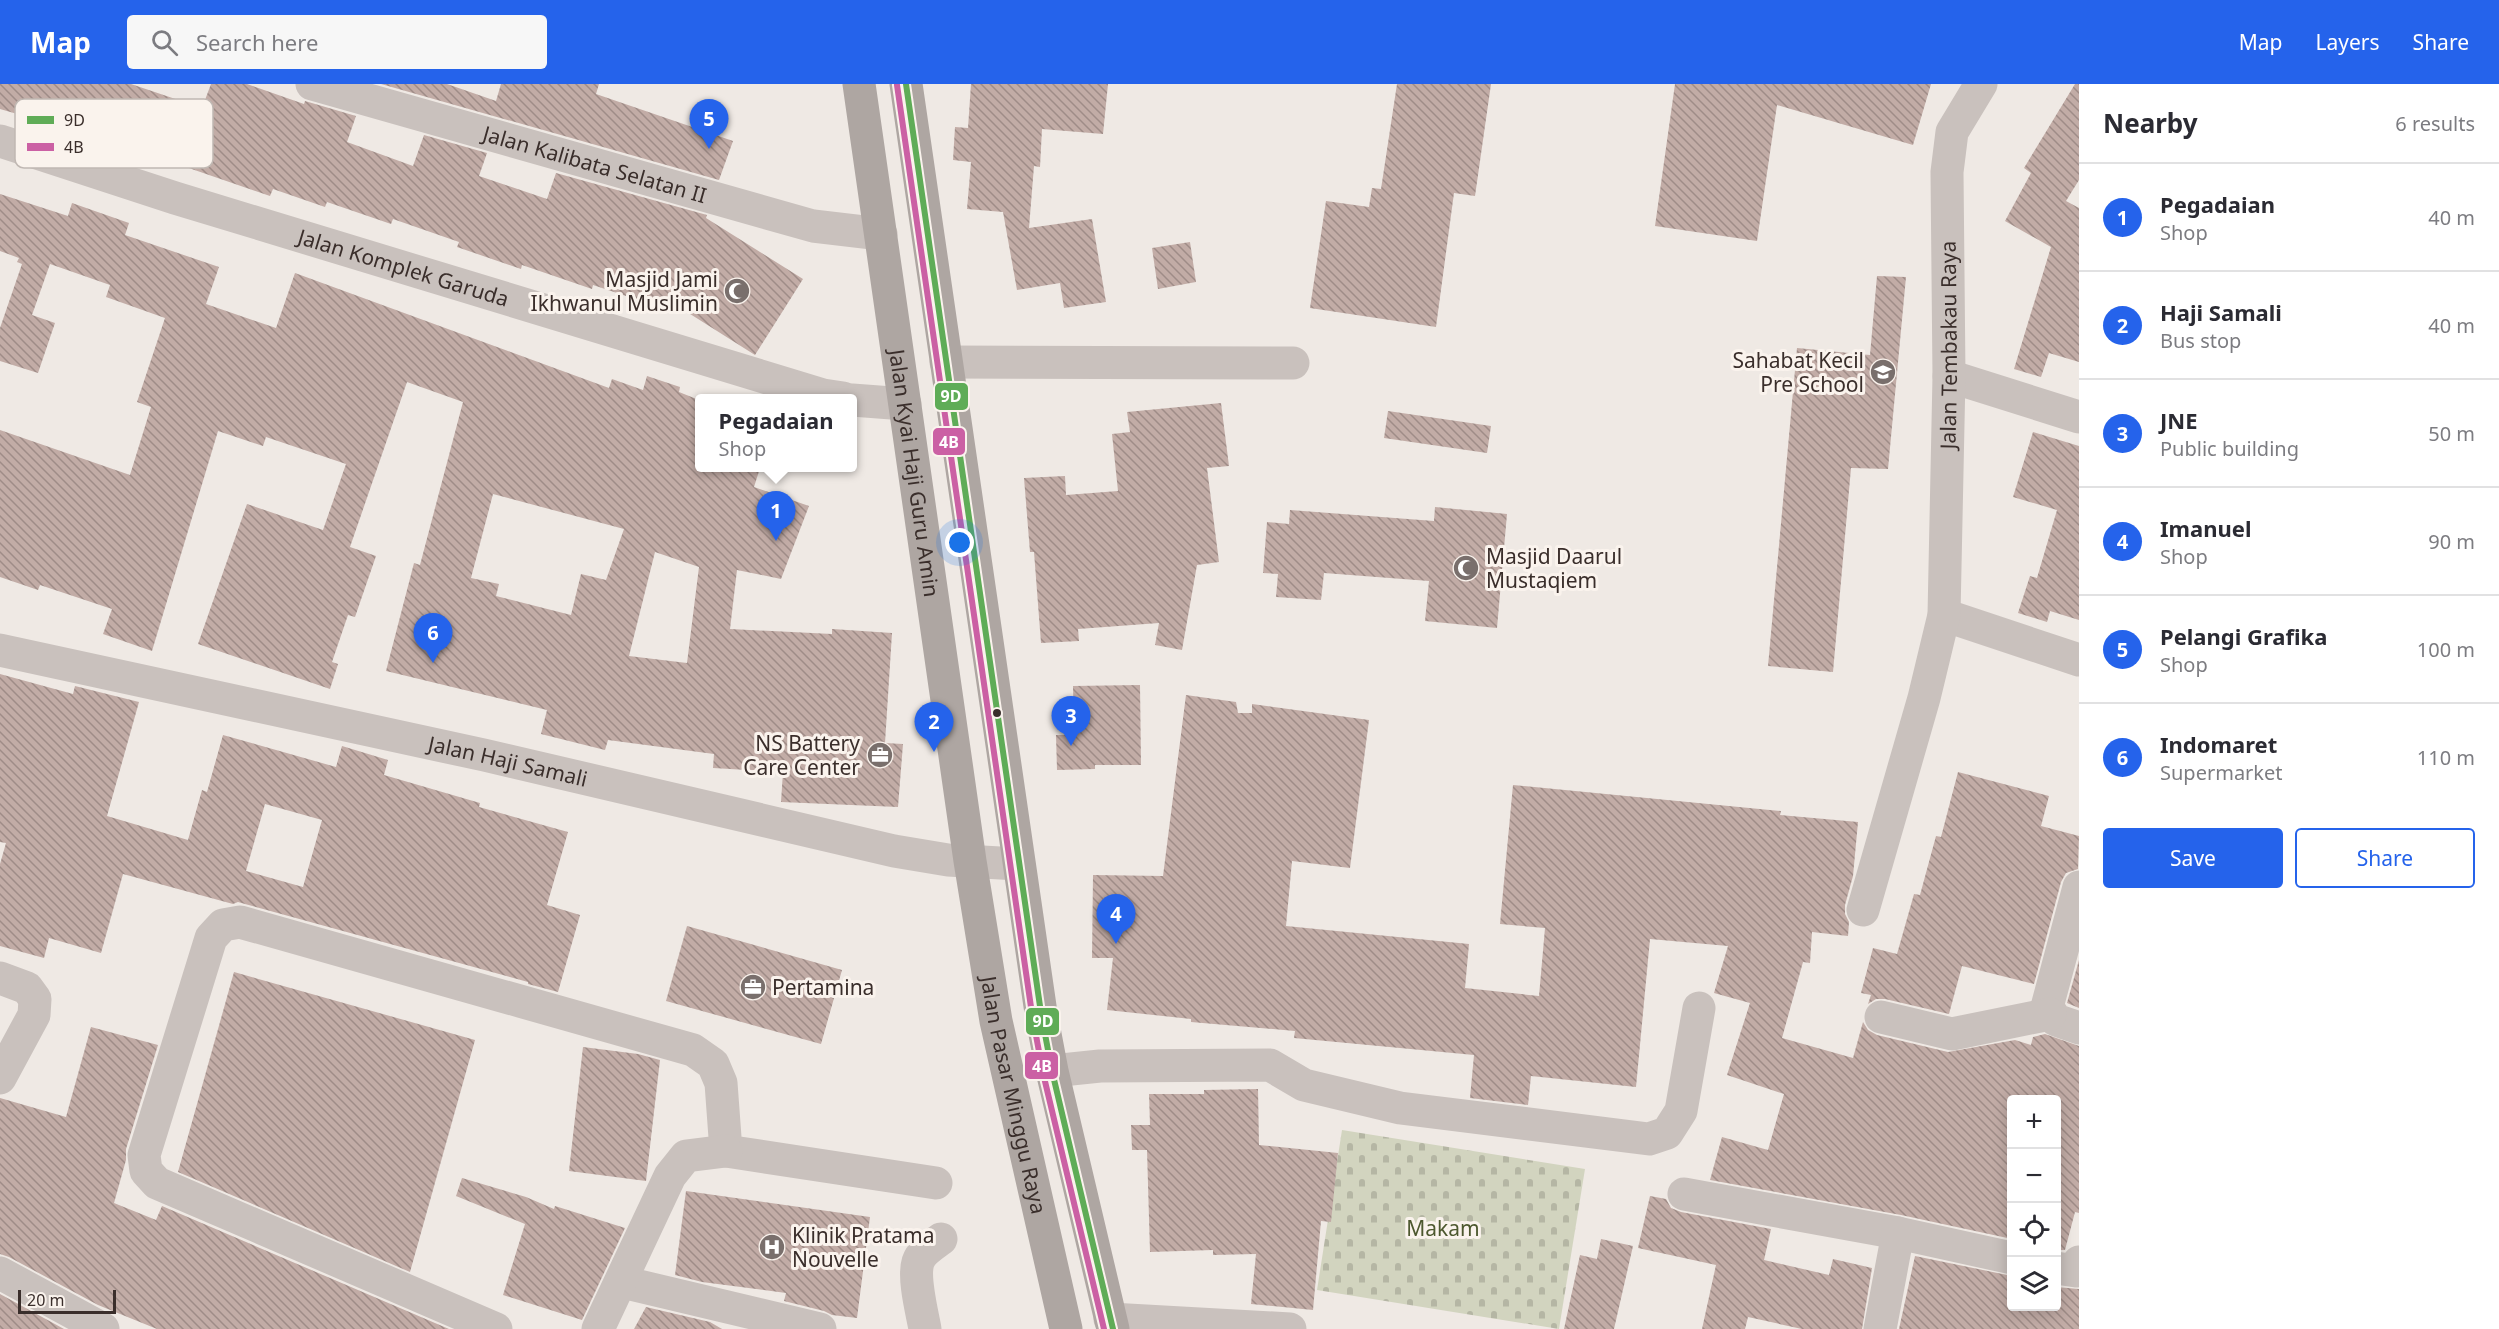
<!DOCTYPE html>
<meta charset="utf-8">
<style>
body{margin:0;font-family:"Noto Sans",sans-serif;background:#f7f7f7;color:#2b2b33}
.controls{position:absolute;right:18px;bottom:18px;display:grid;overflow:hidden;border-radius:6px;box-shadow:0 3px 15px #0003}
.controls button{width:54px;height:54px;display:grid;place-items:center;padding:0;border:0;border-bottom:2px solid #e1e1e2;background:#fff;color:#2b2b33;font:30px sans-serif}
.scale{position:absolute;left:18px;bottom:15px;width:98px;box-sizing:border-box;padding-left:6px;border:3px solid #3a2e2b;border-top:0;font-size:16px;line-height:21px;white-space:nowrap;color:#3a2e2b;-webkit-text-stroke:4px #faf3ed;paint-order:stroke}
.you{position:absolute;left:960px;top:459px;width:21px;height:21px;margin:-15px;border:4px solid #fff;border-radius:50%;background:#1a73e8;box-shadow:0 0 0 9px #1a73e833}
.badge{display:grid;place-items:center;width:39px;height:39px;border-radius:50%;background:#2563eb;color:#fff;font-size:20px;font-weight:700}
.pin{position:absolute;translate:-50% -50px;filter:drop-shadow(0 2px 3px #0008)}
.pin::after{content:'';position:absolute;top:32px;width:21px;height:18px;background:inherit;clip-path:polygon(0 0,100% 0,50% 100%)}
.popup{position:absolute;left:695px;top:310px;width:162px;height:78px;box-sizing:border-box;display:grid;place-content:center;border-radius:6px;background:#fff;filter:drop-shadow(0 2px 4px #0005);font-size:20px;white-space:nowrap;color:#7c7c81}
.popup b{font-size:22px;color:#2b2b33}
.popup::after{content:'';position:absolute;left:50%;top:100%;margin-left:-12px;border:12px solid transparent;border-top-color:#fff}
.list{margin:0;padding:0;list-style:none}
h2{display:flex;justify-content:space-between;align-items:center;height:78px;margin:0;padding:0 24px;font-size:26px}
h2 small{font-size:20px;font-weight:400;color:#7c7c81}
.list li{display:grid;grid-template-columns:39px 1fr auto;gap:18px;align-items:center;box-sizing:border-box;height:108px;padding:0 24px;border-top:2px solid #e1e1e2}
.list b{display:block;font-size:22px;white-space:nowrap}
.list p{margin:0;font-size:20px;white-space:nowrap;color:#7c7c81}
.list em{font-size:20px;font-style:normal;color:#7c7c81}
.actions{display:flex;gap:12px;padding:18px 24px}
.actions a{flex:1;padding:14px 0;border:2px solid #2563eb;border-radius:6px;text-align:center;font-size:21px;color:#2563eb}
.actions .main{background:#2563eb;color:#fff}
.icon{flex:none;width:33px;height:33px;fill:none;stroke:currentColor;stroke-width:2;stroke-linecap:round;stroke-linejoin:round}
.map{position:relative;flex:none;width:2079px;height:1245px;overflow:hidden}
header{display:flex;align-items:center;gap:36px;box-sizing:border-box;height:84px;padding:0 30px;background:#2563eb;color:#fff}
header strong{font-size:28px}
nav{display:flex;gap:33px;margin-inline-start:auto;font-size:21px}
.search{width:420px;height:54px;background:#f7f7f7;display:flex;align-items:center;gap:15px;box-sizing:border-box;padding:0 21px;border-radius:6px;color:#7c7c81;font-size:22px}
main{display:flex}
aside{flex:1;background:#fff}
.map>svg:first-child{display:block}
.cemetery{fill:url(#cemetery-stones)}
.building{fill:url(#building-back-hatch);fill-rule:evenodd}
.lines{fill:none;stroke-linecap:round;stroke-linejoin:round}
.minor{stroke:#c9c1bd;stroke-width:33}
.major{stroke:#aea6a2;stroke-width:33}
.bus-1-casing{stroke:#faf3ed;stroke-width:10}
.bus-2-casing{stroke:#faf3ed;stroke-width:10}
.bus-1{stroke:#5fac57;stroke-width:6}
.bus-2{stroke:#cb60a4;stroke-width:6}
.bus-dot{fill:#3a2e2b;stroke:#faf3ed;stroke-width:2}
.labels{text-anchor:middle;dominant-baseline:central;stroke-width:6;stroke-linejoin:round;paint-order:stroke}
.street-label{font-size:21px;fill:#3a2e2b;stroke:#faf3ed}
.poi-label{font-size:21px;fill:#3a2e2b;stroke:#faf3ed;text-anchor:end}
.park-label{font-size:21px;fill:#4d582f;stroke:#faf3ed}
.key{fill:#faf3ed;stroke:#c0b8b3;stroke-width:1.5}
.key-label{font-size:16px;fill:#3a2e2b}
.line-badge{stroke:#faf3ed;stroke-width:2}
.badge-label{font-size:16px;text-anchor:middle;font-weight:bold;fill:#fff}
</style>
<header>
<strong>Map</strong>
<div class="search"><svg class="icon" aria-label="search" viewBox="0 0 24 24"><circle cx="10" cy="10" r="6"/><path d="M15 15l6 6"/></svg>Search here</div>
<nav><a>Map</a><a>Layers</a><a>Share</a></nav>
</header>
<main>
<div class="map">
<svg width="2079" height="1245" viewBox="0 0 2079 1245">
<defs>
<pattern id="cemetery-stones" width="16" height="16" patternUnits="userSpaceOnUse" patternTransform="scale(1.5)"><rect width="16" height="16" fill="#d2d4bf"/><path d="M2 7V4a2 2 0 0 1 4 0v3zM10 15v-3a2 2 0 0 1 4 0v3z" fill="#b5b6a4"/></pattern>
<pattern id="building-back-hatch" width="6" height="6" patternUnits="userSpaceOnUse" patternTransform="scale(1.5)"><rect width="6" height="6" fill="#c2aca6"/><path d="M-1 5l2 2M0 0l6 6M5-1l2 2" fill="none" stroke="#9f8c87"/></pattern>
</defs>
<rect width="100%" height="100%" fill="#efe9e4"/>
<polygon class="cemetery" points="1342,1046 1585,1085 1559,1245 1317,1206"/>
<g class="building">
<polygon points="0,0 131,0 202,24 211,0 247,0 304,20 305,17 356,32 347,58 413,82 424,51 487,69 479,92 547,115 556,89 707,131 706,134 803,195 755,271 668,216 665,225 593,201 592,205 522,181 521,185 457,163 459,158 393,135 391,140 327,118 325,123 273,105 270,112 183,82 184,78 57,35 55,41 0,25"/>
<polygon points="381,0 447,0 496,17 501,0 599,0 596,10 733,57 719,96"/>
<polygon points="971,0 1108,0 1103,50 1042,45 1040,83 1034,82 1029,144 1092,135 1106,218 1064,224 1060,199 1017,206 1003,128 967,125 971,78 953,76 955,43 968,44"/>
<polygon points="1397,0 1491,0 1475,112 1454,109 1436,243 1310,224 1326,117 1369,123 1372,104 1381,105"/>
<polygon points="1675,0 1931,0 1913,61 1777,21 1757,157 1655,142"/>
<polygon points="2075,0 2079,0 2079,96 2066,117 2079,124 2079,278 2049,269 2041,293 2014,285 2051,163 2005,137 2031,89 2024,84"/>
<path d="M 0,110 L 68,132 L 72,119 L 129,139 L 125,151 L 219,183 L 206,220 L 276,244 L 295,189 L 609,304 L 612,295 L 643,306 L 647,292 L 680,303 L 679,308 L 699,316 L 699,384 L 760,384 L 754,403 L 809,422 L 781,495 L 737,486 L 730,545 L 832,550 L 832,545 L 892,549 L 885,659 L 903,660 L 898,723 L 781,718 L 783,688 L 713,684 L 714,670 L 608,656 L 605,666 L 541,650 L 547,626 L 386,587 L 414,479 L 420,481 L 463,318 L 407,298 L 350,463 L 376,472 L 355,533 L 348,531 L 332,578 L 338,580 L 330,605 L 198,560 L 247,420 L 323,446 L 346,380 L 266,353 L 263,362 L 218,347 L 152,567 L 103,550 L 112,525 L 40,501 L 38,506 L 0,493 L 0,346 L 130,391 L 151,323 L 137,318 L 165,234 L 106,213 L 110,201 L 50,180 L 32,231 L 55,239 L 38,289 L 0,277 L 0,244 L 22,180 L 17,178 L 19,174 L 0,167 ZM 493,410 L 624,445 L 606,496 L 581,490 L 571,531 L 496,512 L 499,500 L 471,494 ZM 655,468 L 699,483 L 687,579 L 629,572 Z"/>
<polygon points="1190,158 1196,198 1158,205 1152,164"/>
<polygon points="1877,192 1906,193 1888,385 1851,384 1833,588 1768,582 1797,264 1870,271"/>
<polygon points="1221,319 1229,382 1207,384 1219,478 1197,481 1182,566 1155,561 1159,539 1078,545 1079,557 1041,559 1034,468 1030,468 1024,394 1065,392 1066,411 1118,407 1112,350 1130,348 1127,328"/>
<polygon points="1388,327 1491,342 1487,369 1384,354"/>
<polygon points="2033,348 2079,362 2079,536 2050,527 2047,538 2018,529 2030,492 2037,494 2057,426 2013,413"/>
<polygon points="1435,423 1507,430 1497,544 1425,537 1429,497 1324,489 1321,516 1276,513 1278,490 1263,489 1267,438 1289,440 1290,426 1434,437"/>
<path d="M 0,590 L 73,610 L 75,602 L 139,618 L 107,732 L 188,756 L 202,706 L 207,708 L 223,651 L 336,683 L 342,662 L 388,676 L 384,691 L 480,719 L 479,723 L 568,748 L 547,821 L 580,831 L 558,908 L 528,900 L 528,898 L 245,820 L 238,818 L 233,820 L 123,790 L 101,869 L 49,854 L 44,874 L 0,862 L 0,780 L 6,759 L 0,758 ZM 265,720 L 322,736 L 303,803 L 246,787 Z"/>
<polygon points="1140,601 1141,681 1095,681 1095,685 1057,686 1056,651 1074,651 1073,602"/>
<polygon points="1186,611 1236,618 1238,629 1252,629 1252,620 1369,636 1350,784 1292,777 1286,842 1469,860 1465,904 1539,912 1545,844 1500,840 1513,701 1781,727 1780,731 1858,738 1853,792 1845,821 1845,830 1849,838 1848,852 1812,848 1810,879 1803,878 1782,954 1853,974 1863,938 1868,946 1877,951 1948,968 2015,956 2031,961 2033,953 2045,950 2079,962 2079,1129 2075,1128 2065,1166 2056,1166 2056,1016 2012,1016 2012,1155 1901,1131 1710,1096 1722,1053 1768,1066 1784,1010 1727,991 1750,919 1714,909 1728,862 1650,855 1636,1003 1531,992 1528,1021 1470,1014 1474,971 1294,954 1295,947 1191,938 1191,935 1107,926 1113,874 1092,874 1093,791 1163,792"/>
<polygon points="1958,688 2049,712 2041,742 2079,752 2078,785 2066,789 2061,798 2034,900 1962,882 1949,930 1885,915 1876,915 1868,920 1871,911 1861,909 1873,864 1897,870 1914,810 1920,811 1936,752 1941,753"/>
<polygon points="687,842 842,886 821,960 666,917"/>
<polygon points="2079,876 2079,924 2067,919"/>
<polygon points="234,888 475,956 410,1188 178,1088"/>
<polygon points="91,943 158,961 126,1065 126,1076 114,1119 156,1136 162,1122 449,1245 157,1245 98,1221 9,1173 0,1170 0,1014 66,1033"/>
<polygon points="583,963 638,970 660,976 646,1097 569,1087"/>
<polygon points="1258,1005 1259,1061 1338,1069 1331,1138 1321,1137 1313,1226 1251,1220 1256,1170 1213,1171 1213,1166 1150,1168 1147,1066 1132,1066 1131,1041 1150,1041 1149,1010 1204,1010 1204,1006"/>
<polygon points="462,1094 526,1113 554,1125 555,1122 625,1144 582,1236 503,1211 525,1140 456,1112"/>
<polygon points="686,1107 870,1133 857,1234 832,1231 824,1227 784,1217 786,1209 702,1198 675,1191"/>
<polygon points="1650,1112 1666,1115 1671,1124 1681,1128 1771,1145 1764,1176 1829,1191 1833,1175 1872,1184 1862,1245 1802,1245 1748,1233 1745,1245 1702,1245 1716,1181 1638,1164"/>
<polygon points="1601,1155 1633,1162 1614,1245 1564,1245 1580,1171 1597,1175"/>
<polygon points="1915,1172 2012,1192 2012,1222 2056,1222 2056,1203 2079,1205 2079,1245 1899,1245"/>
<polygon points="0,1210 64,1245 0,1245"/>
<polygon points="646,1223 710,1238 722,1245 634,1245"/>
</g>
<g class="lines">
<g class="minor">
<path id="s1" d="M 312,0 L 813,142 L 881,150"/>
<path id="s2" d="M 0,57 L 175,114 L 823,311 L 843,314"/>
<polyline points="946,278 1293,279"/>
<polyline points="1949,292 2079,333"/>
<polyline points="852,316 905,320"/>
<polyline points="1944,531 2079,576"/>
<path id="s3" d="M 0,566 L 484,671 L 894,767 L 948,776 L 1018,780"/>
<polyline points="2079,803 2047,923 2056,936 2079,944"/>
<path id="s4" d="M 1863,826 L 1924,614 L 1944,531 L 1949,292 L 1947,88 L 1952,48 L 1981,0"/>
<polyline points="0,894 27,904 35,915 34,931 0,994"/>
<polyline points="1881,933 1952,950 2050,930"/>
<polyline points="1052,987 1100,982 1270,981 1304,1001 1400,1024 1649,1055 1667,1049 1681,1027 1699,924"/>
<polyline points="1684,1110 1898,1149"/>
<polyline points="2056,1184 2076,1187 2079,1178"/>
<polyline points="0,1189 103,1245"/>
<polyline points="622,1198 820,1245"/>
<polyline points="1110,1235 1290,1245"/>
<polyline points="496,1245 157,1099 146,1087 144,1071 211,854 223,841 240,838 693,966 713,980 721,999 726,1067 936,1099"/>
<polyline points="598,1245 670,1092 686,1072 726,1067"/>
<path d="M 925,1245 C 922,1228 913,1194 918,1178 C 921,1168 933,1161 941,1155"/>
<polyline points="1880,1245 1898,1149 2012,1174"/>
</g>
<g class="major">
<path id="s5" d="M 859,0 L 970,777 L 996,937 L 1066,1245"/>
<polyline points="906,0 1041,929 1052,987 1113,1245"/>
</g>
<g class="bus-1-casing">
<polyline id="bus-1" points="906,0 1041,929 1052,987 1113,1245"/>
</g>
<g class="bus-2-casing">
<polyline id="bus-2" points="897,1 1032,930 1043,989 1104,1245"/>
</g>
<use href="#bus-1" class="bus-1"/>
<use href="#bus-2" class="bus-2"/>
</g>
<defs>
<g id="mosque-disc" transform="scale(1.35)"><circle r="9.5" fill="#796f6c" stroke="#faf3ed"/><path d="M3.5-4.9A6 6 0 1 0 3.5 4.9A5 5 0 1 1 3.5-4.9Z" fill="#fff"/></g>
<g id="school-disc" transform="scale(1.35)"><circle r="9.5" fill="#796f6c" stroke="#faf3ed"/><path d="M0-5L7-2L0 1L-7-2ZM-4 1L0 2.5L4 1V4Q0 6-4 4Z" fill="#fff"/></g>
<g id="office-disc" transform="scale(1.35)"><circle r="9.5" fill="#796f6c" stroke="#faf3ed"/><path d="M-6-3h4V-5.5h4V-3h4V5H-6ZM-1-4.5V-3h2v-1.5ZM-6 0V1H6V0Z" fill="#fff"/></g>
<g id="hospital-disc" transform="scale(1.35)"><circle r="9.5" fill="#796f6c" stroke="#faf3ed"/><path d="M-5-5h3v3.5h4V-5h3V5h-3V1.5h-4V5h-3Z" fill="#fff"/></g>
</defs>
<g fill-rule="evenodd">
<use href="#mosque-disc" x="737" y="207"/>
<use href="#school-disc" x="1883" y="288"/>
<use href="#mosque-disc" x="1466" y="484"/>
<use href="#office-disc" x="880" y="671"/>
<use href="#office-disc" x="753" y="903"/>
<use href="#hospital-disc" x="772" y="1163"/>
</g>
<circle class="bus-dot" cx="997" cy="629" r="5"/>
<g class="labels">
<g class="street-label">
<text stroke="none"><textPath href="#s1" startOffset="294">Jalan Kalibata Selatan II</textPath></text>
<text stroke="none"><textPath href="#s2" startOffset="423">Jalan Komplek Garuda</textPath></text>
<text stroke="none"><textPath href="#s4" startOffset="576">Jalan Tembakau Raya</textPath></text>
<text stroke="none"><textPath href="#s5" startOffset="393">Jalan Kyai Haji Guru Amin</textPath></text>
<text stroke="none"><textPath href="#s3" startOffset="520">Jalan Haji Samali</textPath></text>
<text stroke="none"><textPath href="#s5" startOffset="1023">Jalan Pasar Minggu Raya</textPath></text>
</g>
<g class="poi-label">
<text x="718" y="195">Masjid Jami<tspan x="718" dy="24">Ikhwanul Muslimin</tspan></text>
<text x="1864" y="276">Sahabat Kecil<tspan x="1864" dy="24">Pre School</tspan></text>
<text x="1486" y="472" text-anchor="start">Masjid Daarul<tspan x="1486" dy="24">Mustaqiem</tspan></text>
<text x="860" y="659">NS Battery<tspan x="860" dy="24">Care Center</tspan></text>
<text x="772" y="903" text-anchor="start">Pertamina</text>
<text x="792" y="1151" text-anchor="start">Klinik Pratama<tspan x="792" dy="24">Nouvelle</tspan></text>
</g>
<g class="park-label">
<text x="1443" y="1144">Makam</text>
</g>
</g>
<rect x="15" y="15" width="198" height="69" rx="9" class="key"/>
<rect x="27" y="32" width="27" height="8" fill="#5fac57"/>
<rect x="27" y="59" width="27" height="8" fill="#cb60a4"/>
<g class="key-label">
<text x="64" y="42">9D</text>
<text x="64" y="69">4B</text>
</g>
<g class="line-badge">
<rect x="934" y="298" width="35" height="29" rx="6" fill="#5fac57"/>
<rect x="932" y="343" width="34" height="29" rx="6" fill="#cb60a4"/>
<rect x="1025" y="923" width="35" height="29" rx="6" fill="#5fac57"/>
<rect x="1024" y="967" width="35" height="29" rx="6" fill="#cb60a4"/>
</g>
<g class="badge-label">
<text x="951" y="318">9D</text>
<text x="949" y="364">4B</text>
<text x="1043" y="943">9D</text>
<text x="1042" y="988">4B</text>
</g>
</svg>
<div class="controls">
<button>+</button>
<button>−</button>
<button><svg class="icon" aria-label="locate" viewBox="0 0 24 24"><circle cx="12" cy="12" r="6"/><path d="M12 2v4M12 18v4M2 12h4M18 12h4"/></svg></button>
<button><svg class="icon" aria-label="layers" viewBox="0 0 24 24"><path d="M12 4l9 5-9 5-9-5zM3 14l9 5 9-5"/></svg></button>
</div>
<div class="scale">20 m</div>
<div class="you"></div>
<div class="pin badge" style="left:776px;top:457px">1</div>
<div class="popup"><b>Pegadaian</b>Shop</div>
<div class="pin badge" style="left:934px;top:668px">2</div>
<div class="pin badge" style="left:1071px;top:662px">3</div>
<div class="pin badge" style="left:1116px;top:860px">4</div>
<div class="pin badge" style="left:709px;top:65px">5</div>
<div class="pin badge" style="left:433px;top:579px">6</div>
</div>
<aside>
<h2>Nearby<small>6 results</small></h2>
<ul class="list">
<li><span class="badge">1</span><div><b>Pegadaian</b><p>Shop</p></div><em>40 m</em></li>
<li><span class="badge">2</span><div><b>Haji Samali</b><p>Bus stop</p></div><em>40 m</em></li>
<li><span class="badge">3</span><div><b>JNE</b><p>Public building</p></div><em>50 m</em></li>
<li><span class="badge">4</span><div><b>Imanuel</b><p>Shop</p></div><em>90 m</em></li>
<li><span class="badge">5</span><div><b>Pelangi Grafika</b><p>Shop</p></div><em>100 m</em></li>
<li><span class="badge">6</span><div><b>Indomaret</b><p>Supermarket</p></div><em>110 m</em></li>
</ul>
<div class="actions"><a class="main">Save</a><a>Share</a></div>
</aside>
</main>
